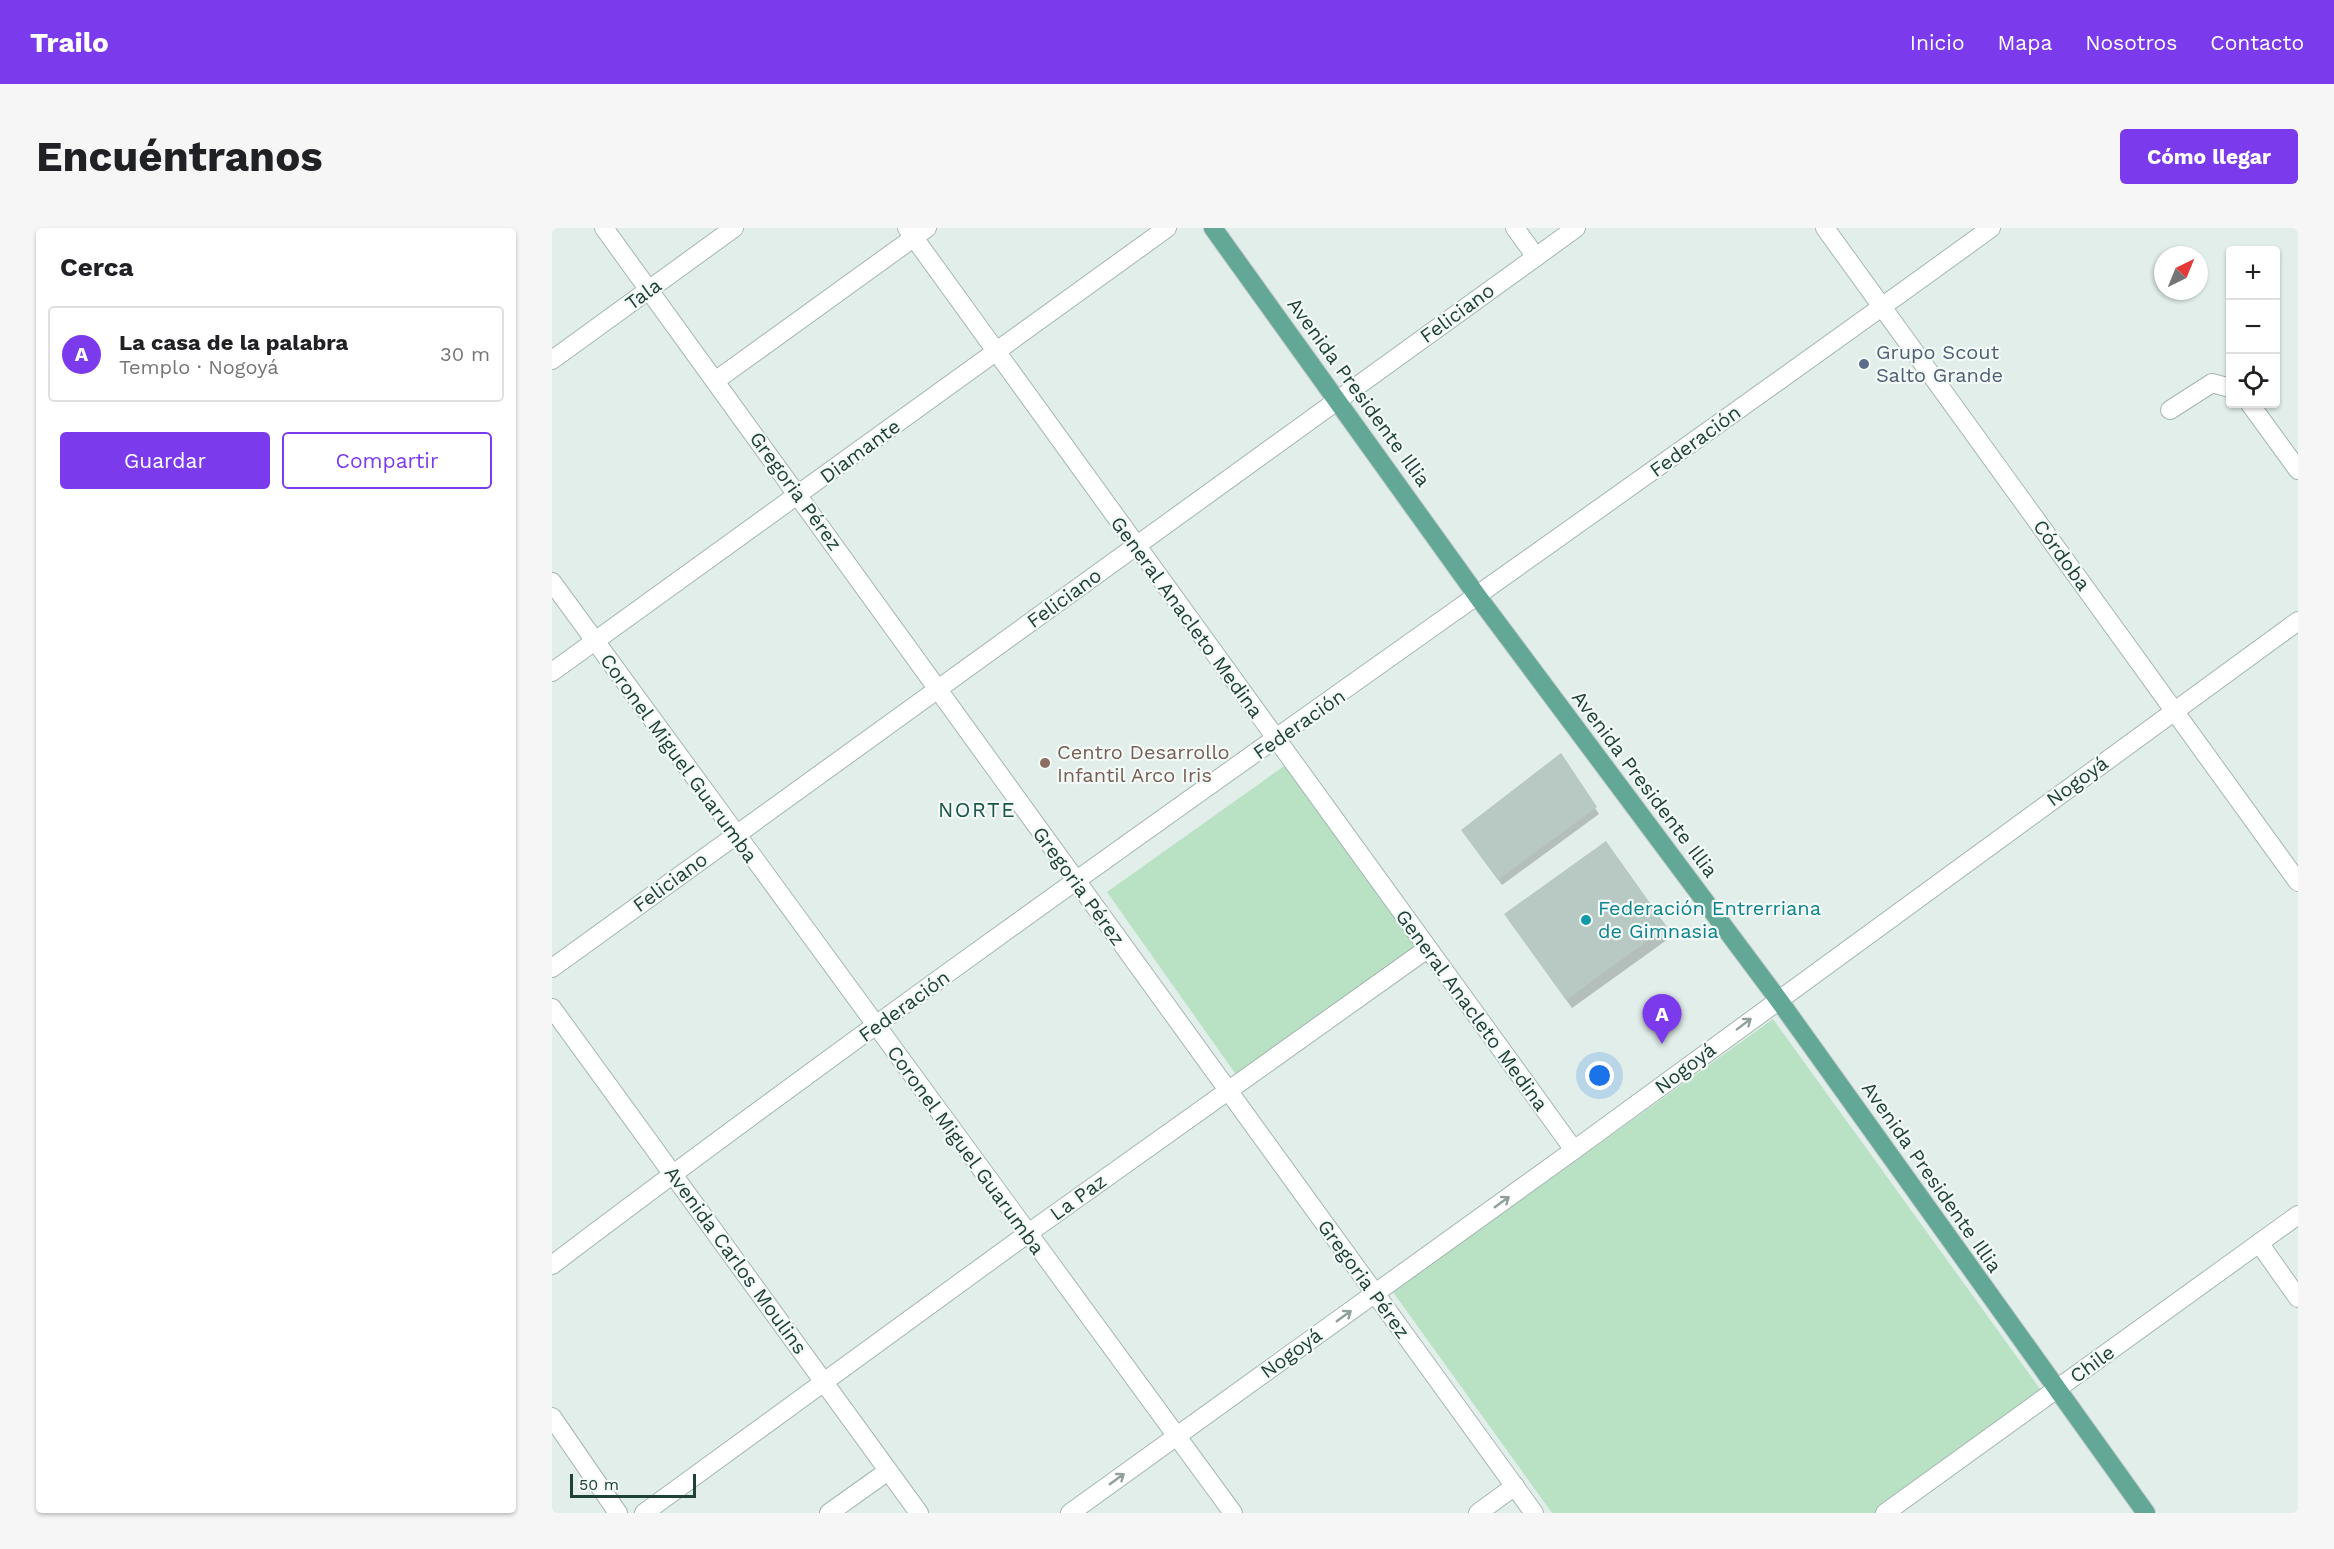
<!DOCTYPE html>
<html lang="es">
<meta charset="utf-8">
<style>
body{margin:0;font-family:"Work Sans",sans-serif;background:#f6f6f6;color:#202124}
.controls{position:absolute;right:18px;top:18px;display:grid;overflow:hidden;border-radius:6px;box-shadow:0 2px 4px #0004}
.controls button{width:54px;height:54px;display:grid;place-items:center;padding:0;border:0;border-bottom:2px solid #e0e0e0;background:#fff;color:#202124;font:30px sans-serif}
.compass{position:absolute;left:1602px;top:18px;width:54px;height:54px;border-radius:50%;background:#fff;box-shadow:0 2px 4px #0004;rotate:43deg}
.scale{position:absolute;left:18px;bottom:15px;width:126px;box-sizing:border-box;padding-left:6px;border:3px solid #204138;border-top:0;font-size:16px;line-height:21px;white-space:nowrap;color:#204138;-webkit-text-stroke:4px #f3faf7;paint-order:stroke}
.you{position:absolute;left:1048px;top:848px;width:21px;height:21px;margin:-15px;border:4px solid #fff;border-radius:50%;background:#1a73e8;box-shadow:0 0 0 9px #1a73e833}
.badge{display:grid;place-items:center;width:39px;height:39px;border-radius:50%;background:#7c3aed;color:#fff;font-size:20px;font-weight:700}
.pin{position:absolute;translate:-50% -50px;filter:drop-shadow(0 2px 3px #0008)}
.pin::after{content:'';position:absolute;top:32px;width:21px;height:18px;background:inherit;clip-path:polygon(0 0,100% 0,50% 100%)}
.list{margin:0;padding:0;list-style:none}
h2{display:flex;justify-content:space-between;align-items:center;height:78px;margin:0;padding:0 24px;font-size:26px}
h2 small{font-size:20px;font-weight:400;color:#757577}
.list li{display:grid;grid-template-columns:39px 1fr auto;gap:18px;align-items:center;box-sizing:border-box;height:96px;margin:0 12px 12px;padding:0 12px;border:2px solid #e0e0e0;border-radius:6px}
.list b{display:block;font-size:22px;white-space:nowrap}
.list p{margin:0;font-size:20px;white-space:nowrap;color:#757577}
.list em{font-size:20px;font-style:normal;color:#757577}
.actions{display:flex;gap:12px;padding:18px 24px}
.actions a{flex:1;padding:14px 0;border:2px solid #7c3aed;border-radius:6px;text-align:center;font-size:21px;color:#7c3aed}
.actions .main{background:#7c3aed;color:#fff}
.icon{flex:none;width:33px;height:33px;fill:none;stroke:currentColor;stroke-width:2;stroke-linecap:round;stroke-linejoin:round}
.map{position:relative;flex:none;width:1746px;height:1285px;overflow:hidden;border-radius:6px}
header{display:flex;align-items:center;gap:36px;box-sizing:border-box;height:84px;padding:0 30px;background:#7c3aed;color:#fff}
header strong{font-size:28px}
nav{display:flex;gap:33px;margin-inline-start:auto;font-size:21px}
.intro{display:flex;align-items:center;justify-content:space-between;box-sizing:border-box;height:144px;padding:0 36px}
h1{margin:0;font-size:42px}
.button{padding:15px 27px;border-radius:6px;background:#7c3aed;color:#fff;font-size:21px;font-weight:700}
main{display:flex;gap:36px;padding:0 36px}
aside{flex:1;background:#fff;border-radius:6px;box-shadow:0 2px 4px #0004}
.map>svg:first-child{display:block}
.green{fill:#b9e1c4}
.shadow{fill:#0003}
.building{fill:#b7c9c2}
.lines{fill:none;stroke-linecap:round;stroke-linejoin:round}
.minor-casing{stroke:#a4b7b0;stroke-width:20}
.major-casing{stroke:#c1cac7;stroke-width:20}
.minor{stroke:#fff;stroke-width:18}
.major{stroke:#63a796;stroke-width:18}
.oneway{stroke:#90a09c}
.service-dot{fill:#5c6f8a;stroke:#f3faf7;stroke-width:2}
.education-dot{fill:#8d6e63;stroke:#f3faf7;stroke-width:2}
.culture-dot{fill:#0f9aa8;stroke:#f3faf7;stroke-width:2}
.labels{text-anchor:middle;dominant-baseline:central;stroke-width:4.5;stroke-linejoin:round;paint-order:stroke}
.street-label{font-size:20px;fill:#204138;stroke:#f3faf7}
.service-label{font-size:20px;fill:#4e5e75;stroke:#f3faf7;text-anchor:start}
.education-label{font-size:20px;fill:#785e54;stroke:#f3faf7;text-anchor:start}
.culture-label{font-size:20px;fill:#0d838f;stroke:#f3faf7;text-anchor:start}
.neighbourhood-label{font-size:21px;letter-spacing:1.5px;fill:#1a5547;stroke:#f3faf7}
</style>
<header>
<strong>Trailo</strong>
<nav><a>Inicio</a><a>Mapa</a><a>Nosotros</a><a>Contacto</a></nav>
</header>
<div class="intro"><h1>Encuéntranos</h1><a class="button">Cómo llegar</a></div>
<main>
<aside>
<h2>Cerca<small></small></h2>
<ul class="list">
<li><span class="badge">A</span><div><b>La casa de la palabra</b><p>Templo · Nogoyá</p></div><em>30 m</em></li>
</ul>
<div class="actions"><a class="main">Guardar</a><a>Compartir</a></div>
</aside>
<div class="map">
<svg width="1746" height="1285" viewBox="0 0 1746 1285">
<rect width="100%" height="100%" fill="#e2eee9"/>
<g class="green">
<polygon points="735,536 866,720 685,848 555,664"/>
<polygon points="1221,791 1496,1172 1339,1285 1000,1285 841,1064"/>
</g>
<g class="shadow">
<polygon points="1009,528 1047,586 950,657 914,608"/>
<polygon points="1054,615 1119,709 1020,780 960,696"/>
</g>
<g class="building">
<polygon points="1009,525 1045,579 946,652 909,602"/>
<polygon points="1054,613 1115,699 1014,772 952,686"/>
</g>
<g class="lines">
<g class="minor-casing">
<g id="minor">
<polyline points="52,0 982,1285"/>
<polyline points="355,0 1022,922"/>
<polyline points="963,0 984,29"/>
<polyline points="1273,0 1746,654"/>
<polyline points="0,132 182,0"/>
<polyline points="163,153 375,0"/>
<polyline points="1698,176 1746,242"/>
<polyline points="1618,182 1660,155 1678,160"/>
<polyline points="0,354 681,1285"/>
<polyline points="0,444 615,0"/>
<polyline points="0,740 1024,0"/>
<polyline points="0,780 367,1285"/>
<polyline points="1707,1015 1746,1070"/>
<path d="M 0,1037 C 472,680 961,347 1439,0"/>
<polyline points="0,1189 66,1285"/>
<polyline points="92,1285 475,1006 875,721"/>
<polyline points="277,1285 336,1243"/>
<polyline points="518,1285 1022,922 1746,393"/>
<polyline points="926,1285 963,1258"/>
<polyline points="1333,1285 1746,987"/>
</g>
</g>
<g class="major-casing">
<polyline id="major" points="661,0 926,369 1226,771 1594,1285"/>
</g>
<use href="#minor" class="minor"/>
<use href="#major" class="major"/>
</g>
<defs><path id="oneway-shaft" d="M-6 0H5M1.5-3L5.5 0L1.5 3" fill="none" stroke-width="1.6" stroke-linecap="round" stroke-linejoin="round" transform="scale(1.5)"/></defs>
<g class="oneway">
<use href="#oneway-shaft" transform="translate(1192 796) rotate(-37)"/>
<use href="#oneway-shaft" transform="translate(950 974) rotate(-36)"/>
<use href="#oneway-shaft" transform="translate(792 1088) rotate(-36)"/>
<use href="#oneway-shaft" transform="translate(565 1251) rotate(-36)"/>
</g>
<circle class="service-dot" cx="1312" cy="136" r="6"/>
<circle class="education-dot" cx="493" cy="535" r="6"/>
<circle class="culture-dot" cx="1034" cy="692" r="6"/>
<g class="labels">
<g class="street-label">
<text transform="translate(91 66) rotate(-36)">Tala</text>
<text transform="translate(905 85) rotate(-36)">Feliciano</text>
<text transform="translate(807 164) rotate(54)">Avenida Presidente Illia</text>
<text transform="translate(1143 213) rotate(-36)">Federación</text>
<text transform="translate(308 223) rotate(-36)">Diamante</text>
<text transform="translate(244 263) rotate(54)">Gregoria Pérez</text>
<text transform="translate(1510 327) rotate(54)">Córdoba</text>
<text transform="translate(512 370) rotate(-36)">Feliciano</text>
<text transform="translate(635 389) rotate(54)">General Anacleto Medina</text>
<text transform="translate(747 496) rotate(-35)">Federación</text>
<text transform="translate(127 530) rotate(54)">Coronel Miguel Guarumba</text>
<text transform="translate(1525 553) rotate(-36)">Nogoyá</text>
<text transform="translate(1093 556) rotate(53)">Avenida Presidente Illia</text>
<text transform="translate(118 654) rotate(-36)">Feliciano</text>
<text transform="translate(527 658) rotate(54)">Gregoria Pérez</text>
<text transform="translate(352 778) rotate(-36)">Federación</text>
<text transform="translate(920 782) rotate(54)">General Anacleto Medina</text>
<text transform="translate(1133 840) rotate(-37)">Nogoyá</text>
<text transform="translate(414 922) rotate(54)">Coronel Miguel Guarumba</text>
<text transform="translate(1380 949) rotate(55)">Avenida Presidente Illia</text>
<text transform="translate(526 969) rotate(-36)">La Paz</text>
<text transform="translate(184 1032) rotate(54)">Avenida Carlos Moulins</text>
<text transform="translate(812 1051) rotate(54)">Gregoria Pérez</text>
<text transform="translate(739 1125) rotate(-36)">Nogoyá</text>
<text transform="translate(1540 1136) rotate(-36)">Chile</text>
</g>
<g class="service-label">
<text x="1324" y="124">Grupo Scout<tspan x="1324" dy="23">Salto Grande</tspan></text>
</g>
<g class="education-label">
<text x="505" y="524">Centro Desarrollo<tspan x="505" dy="23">Infantil Arco Iris</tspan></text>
</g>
<g class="culture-label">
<text x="1046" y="680">Federación Entrerriana<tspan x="1046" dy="23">de Gimnasia</tspan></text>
</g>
<g class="neighbourhood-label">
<text x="425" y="581">NORTE</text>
</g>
</g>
</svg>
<div class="controls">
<button>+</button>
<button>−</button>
<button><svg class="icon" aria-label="locate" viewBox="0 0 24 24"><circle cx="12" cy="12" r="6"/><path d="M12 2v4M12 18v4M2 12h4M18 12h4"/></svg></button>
</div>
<svg class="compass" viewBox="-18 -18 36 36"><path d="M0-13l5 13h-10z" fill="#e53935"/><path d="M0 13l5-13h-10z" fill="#757577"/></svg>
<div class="scale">50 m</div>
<div class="you"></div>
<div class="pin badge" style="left:1110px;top:816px">A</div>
</div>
</main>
